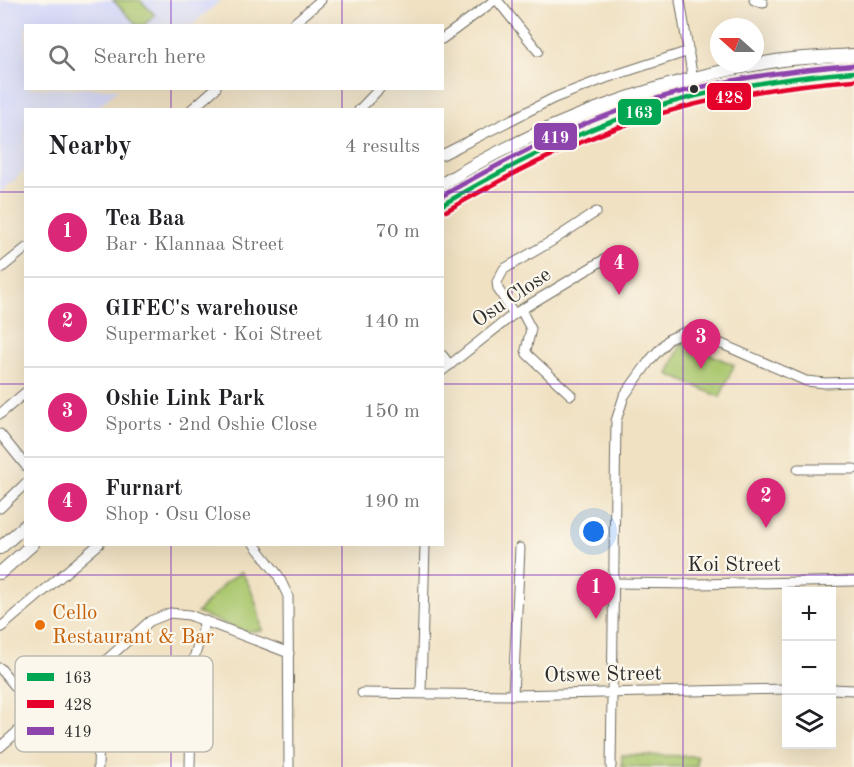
<!DOCTYPE html>
<meta charset="utf-8">
<style>
body{margin:0;font-family:"Old Standard TT",serif;background:#f6f6f6;color:#202124}
.controls{position:absolute;right:18px;bottom:18px;display:grid;overflow:hidden;border-radius:0px;box-shadow:0 6px 24px #0002}
.controls button{width:54px;height:54px;display:grid;place-items:center;padding:0;border:0;border-bottom:2px solid #e0e0e0;background:#fff;color:#202124;font:30px sans-serif}
.compass{position:absolute;left:710px;top:18px;width:54px;height:54px;border-radius:50%;background:#fff;box-shadow:0 6px 24px #0002;rotate:291deg}
.you{position:absolute;left:594px;top:532px;width:21px;height:21px;margin:-15px;border:4px solid #fff;border-radius:50%;background:#1a73e8;box-shadow:0 0 0 9px #1a73e833}
.badge{display:grid;place-items:center;width:39px;height:39px;border-radius:50%;background:#db2777;color:#fff;font-size:20px;font-weight:700}
.pin{position:absolute;translate:-50% -50px;filter:drop-shadow(0 2px 3px #0008)}
.pin::after{content:'';position:absolute;top:32px;width:21px;height:18px;background:inherit;clip-path:polygon(0 0,100% 0,50% 100%)}
.list{margin:0;padding:0;list-style:none}
h2{display:flex;justify-content:space-between;align-items:center;height:78px;margin:0;padding:0 24px;font-size:26px}
h2 small{font-size:20px;font-weight:400;color:#757577}
.list li{display:grid;grid-template-columns:39px 1fr auto;gap:18px;align-items:center;box-sizing:border-box;height:90px;padding:0 24px;border-top:2px solid #e0e0e0}
.list b{display:block;font-size:22px;white-space:nowrap}
.list p{margin:0;font-size:20px;white-space:nowrap;color:#757577}
.list em{font-size:20px;font-style:normal;color:#757577}
.icon{flex:none;width:33px;height:33px;fill:none;stroke:currentColor;stroke-width:2;stroke-linecap:round;stroke-linejoin:round}
.map{position:relative;flex:none;width:854px;height:767px;overflow:hidden}
.search{position:absolute;background:#fff;box-shadow:0 6px 24px #0002;left:24px;top:24px;width:420px;height:66px;display:flex;align-items:center;gap:15px;box-sizing:border-box;padding:0 21px;border-radius:0px;color:#757577;font-size:22px}
.panel{position:absolute;background:#fff;box-shadow:0 6px 24px #0002;left:24px;top:108px;width:420px;height:438px;border-radius:0px}
.map>svg:first-child{display:block}
.built{fill:#d4d8f9}
.green{fill:#aac76e;stroke:#6a794c;stroke-width:1.5}
.lines{fill:none;stroke-linecap:round;stroke-linejoin:round}
.minor-casing{stroke:#706b60;stroke-width:11}
.major-casing{stroke:#706b60;stroke-width:14}
.minor{stroke:#fff;stroke-width:9}
.major{stroke:#fff;stroke-width:12}
.bus-1-casing{stroke:#fbf7ec;stroke-width:9}
.bus-2-casing{stroke:#fbf7ec;stroke-width:9}
.bus-3-casing{stroke:#fbf7ec;stroke-width:9}
.bus-1{stroke:#00a651;stroke-width:4.5}
.bus-2{stroke:#e4002b;stroke-width:4.5}
.bus-3{stroke:#8e44ad;stroke-width:4.5}
.grid{fill:none;stroke:#7b2cbf;stroke-width:1.5;stroke-opacity:0.55}
.bus-dot{fill:#2b2b2b;stroke:#fbf7ec;stroke-width:2}
.food-dot{fill:#e8710a;stroke:#fbf7ec;stroke-width:2}
.labels{text-anchor:middle;dominant-baseline:central;stroke-width:4.5;stroke-linejoin:round;paint-order:stroke}
.street-label{font-size:21px;fill:#2b2b2b;stroke:#fbf7ec}
.food-label{font-size:21px;fill:#c56008;stroke:#fbf7ec;text-anchor:start}
.key{fill:#fbf7ec;stroke:#bdbab2;stroke-width:1.5}
.key-label{font-size:16px;fill:#2b2b2b}
.line-badge{stroke:#fbf7ec;stroke-width:2}
.badge-label{font-size:16px;text-anchor:middle;font-weight:bold;fill:#fff}
</style>
<div class="map">
<svg width="854" height="767" viewBox="0 0 854 767">
<rect width="100%" height="100%" fill="#fbf7ec"/>
<filter id="ink" filterUnits="userSpaceOnUse"><feTurbulence type="fractalNoise" baseFrequency=".0167" numOctaves="2"/><feDisplacementMap in="SourceGraphic" scale="12" xChannelSelector="R" yChannelSelector="G"/><feConvolveMatrix kernelMatrix="1 2 1 2 8 2 1 2 1" color-interpolation-filters="sRGB"/></filter>
<filter id="wash" filterUnits="userSpaceOnUse"><feTurbulence type="fractalNoise" baseFrequency=".008" numOctaves="4" result="noise"/><feDisplacementMap in="SourceGraphic" scale="24" xChannelSelector="R" yChannelSelector="G"/><feGaussianBlur stdDeviation="1.35" result="paint"/><feColorMatrix in="noise" values="0 0 0 0 0 0 0 0 0 0 0 0 0 0 0 0 0 1.4 0 .05"/><feComposite in="paint" operator="in"/></filter>
<g filter="url(#wash)">
<rect width="100%" height="100%" fill="#f0e1c2"/>
<polygon class="built" points="0,0 221,0 192,25 26,26 26,88 119,89 95,109 26,110 25,170 0,193"/>
<g class="green">
<polygon points="113,0 140,0 155,15 144,25 137,25"/>
<polygon points="682,342 734,365 720,397 668,374"/>
<path d="M 241,572 C 254,590 259,610 262,631 L 244,631 L 197,613 L 225,583 Z"/>
<polygon points="622,755 697,756 697,767 622,767"/>
</g>
</g>
<g filter="url(#ink)">
<g class="lines">
<g class="minor-casing">
<g id="minor">
<polyline points="497,0 538,51"/>
<polyline points="680,0 693,80"/>
<polyline points="754,0 763,3"/>
<polyline points="291,26 321,0"/>
<polyline points="442,39 495,0"/>
<polyline points="191,110 216,88"/>
<polyline points="359,110 380,88"/>
<polyline points="442,155 554,98 606,78 689,51"/>
<polyline points="0,269 26,248"/>
<polyline points="521,310 531,329 526,350 527,354 571,395"/>
<polyline points="514,314 498,289 497,282 504,269 552,241 596,212"/>
<polyline points="442,355 450,365"/>
<polyline points="442,371 514,314 605,259"/>
<polyline points="0,414 26,392"/>
<polyline points="0,434 26,466"/>
<polyline points="798,469 854,469"/>
<polyline points="0,508 26,483"/>
<polyline points="254,544 278,575 288,596 289,767"/>
<polyline points="614,583 697,584 854,581"/>
<polyline points="0,628 99,544"/>
<polyline points="0,668 38,714"/>
<path d="M 86,678 C 102,710 99,732 98,767"/>
<polyline points="832,689 854,690"/>
<polyline points="421,692 425,544"/>
<polyline points="362,693 513,695 786,689"/>
<polyline points="513,695 520,548"/>
<polyline points="0,747 38,714 86,678 150,621 170,613 189,615 289,653"/>
<polyline points="190,767 192,665 205,621"/>
<polyline points="611,767 616,421 624,396 650,360 669,339 685,332 692,333 724,345 806,381 825,383 854,382"/>
</g>
</g>
<g class="major-casing">
<g id="major">
<path d="M 442,184 C 541,123 662,79 776,61 C 802,57 828,57 854,55"/>
<path d="M 442,205 C 501,170 562,139 627,116 C 696,92 781,77 854,72"/>
<polyline points="0,548 26,525"/>
<polyline points="0,573 33,544"/>
</g>
</g>
<use href="#minor" class="minor"/>
<use href="#major" class="major"/>
<g class="bus-1-casing">
<path id="bus-1" d="M 442,205 C 501,170 562,139 627,116 C 700,91 777,78 854,72"/>
</g>
<g class="bus-2-casing">
<path id="bus-2" d="M 446,211 C 505,177 566,145 631,123 C 703,98 778,86 854,80"/>
</g>
<g class="bus-3-casing">
<path id="bus-3" d="M 442,196 C 501,162 561,131 624,109 C 698,83 776,71 853,65"/>
</g>
<use href="#bus-1" class="bus-1"/>
<use href="#bus-2" class="bus-2"/>
<use href="#bus-3" class="bus-3"/>
</g>
</g>
<path class="grid" d="M 171,0 L 171,26M 342,0 L 342,26M 512,0 L 512,767M 683,0 L 683,767M 171,88 L 171,110M 342,88 L 342,110M 0,192 L 26,192M 442,192 L 854,192M 0,384 L 26,384M 442,384 L 854,384M 171,544 L 171,767M 342,544 L 342,767M 0,575 L 854,575"/>
<circle class="bus-dot" cx="694" cy="89" r="5"/>
<circle class="food-dot" cx="40" cy="625" r="6"/>
<g class="labels">
<g class="street-label">
<text transform="translate(512 298) rotate(-34)">Osu Close</text>
<text x="734" y="565">Koi Street</text>
<text transform="translate(603 675) rotate(-1)">Otswe Street</text>
</g>
<g class="food-label">
<text x="52" y="613">Cello<tspan x="52" dy="24">Restaurant &amp; Bar</tspan></text>
</g>
</g>
<rect x="15" y="656" width="198" height="96" rx="9" class="key"/>
<rect x="27" y="673" width="27" height="8" fill="#00a651"/>
<rect x="27" y="700" width="27" height="8" fill="#e4002b"/>
<rect x="27" y="727" width="27" height="8" fill="#8e44ad"/>
<g class="key-label">
<text x="64" y="683">163</text>
<text x="64" y="710">428</text>
<text x="64" y="737">419</text>
</g>
<g class="line-badge">
<rect x="706" y="82" width="46" height="29" rx="6" fill="#e4002b"/>
<rect x="617" y="98" width="45" height="28" rx="6" fill="#00a651"/>
<rect x="533" y="122" width="45" height="29" rx="6" fill="#8e44ad"/>
</g>
<g class="badge-label">
<text x="729" y="103">428</text>
<text x="639" y="118">163</text>
<text x="555" y="143">419</text>
</g>
</svg>
<div class="controls">
<button>+</button>
<button>−</button>
<button><svg class="icon" aria-label="layers" viewBox="0 0 24 24"><path d="M12 4l9 5-9 5-9-5zM3 14l9 5 9-5"/></svg></button>
</div>
<svg class="compass" viewBox="-18 -18 36 36"><path d="M0-13l5 13h-10z" fill="#e53935"/><path d="M0 13l5-13h-10z" fill="#757577"/></svg>
<div class="you"></div>
<div class="pin badge" style="left:596px;top:619px">1</div>
<div class="pin badge" style="left:766px;top:528px">2</div>
<div class="pin badge" style="left:701px;top:369px">3</div>
<div class="pin badge" style="left:619px;top:295px">4</div>
<div class="search"><svg class="icon" aria-label="search" viewBox="0 0 24 24"><circle cx="10" cy="10" r="6"/><path d="M15 15l6 6"/></svg>Search here</div>
<section class="panel">
<h2>Nearby<small>4 results</small></h2>
<ul class="list">
<li><span class="badge">1</span><div><b>Tea Baa</b><p>Bar · Klannaa Street</p></div><em>70 m</em></li>
<li><span class="badge">2</span><div><b>GIFEC's warehouse</b><p>Supermarket · Koi Street</p></div><em>140 m</em></li>
<li><span class="badge">3</span><div><b>Oshie Link Park</b><p>Sports · 2nd Oshie Close</p></div><em>150 m</em></li>
<li><span class="badge">4</span><div><b>Furnart</b><p>Shop · Osu Close</p></div><em>190 m</em></li>
</ul>
</section>
</div>
